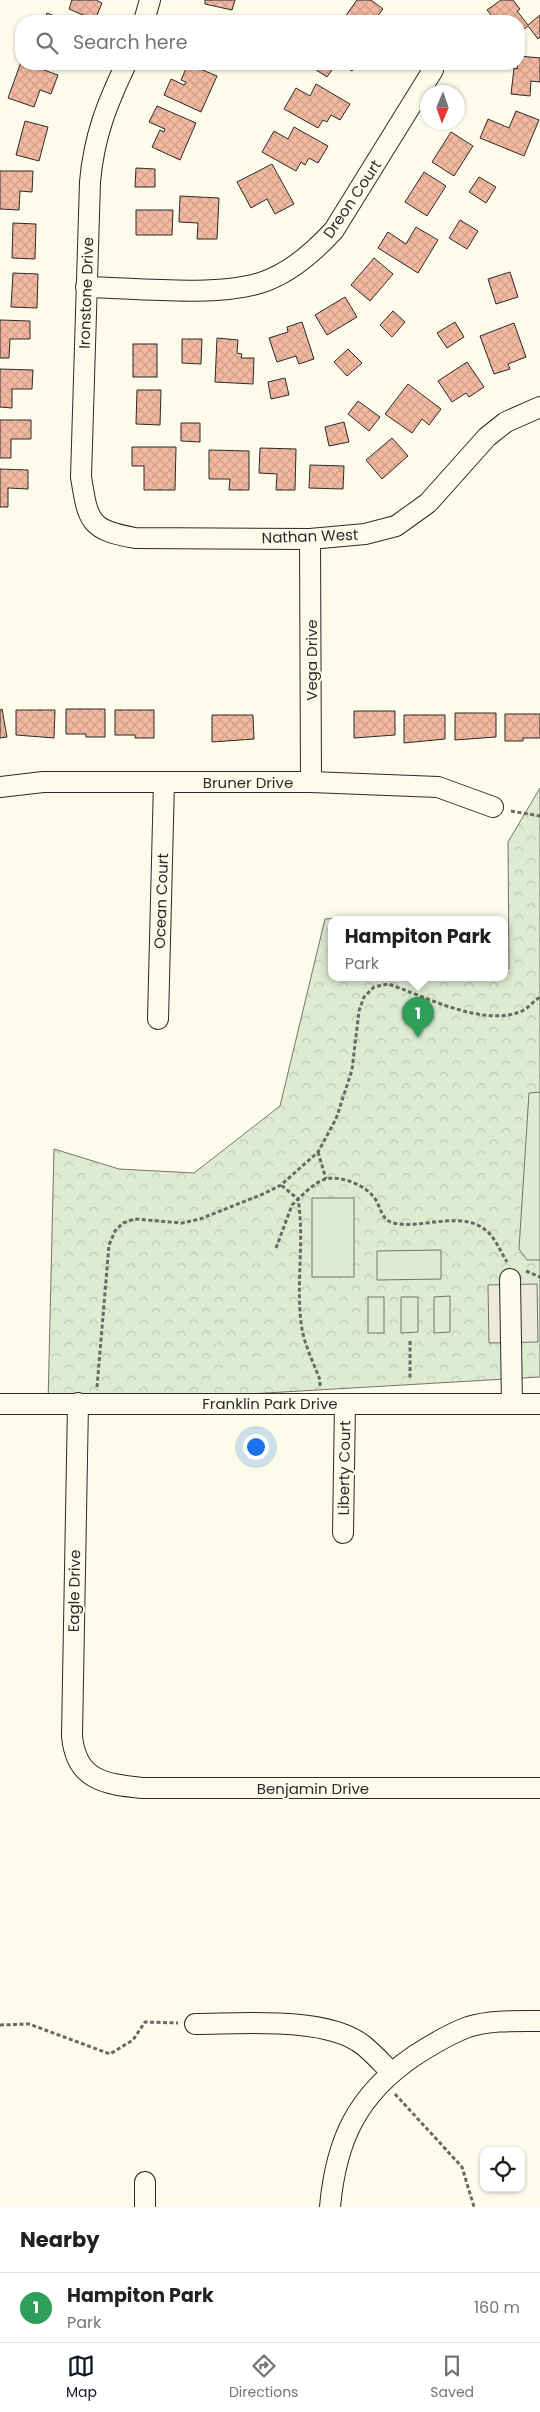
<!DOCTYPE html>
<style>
body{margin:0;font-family:Poppins,sans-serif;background:#f6f6f6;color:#202124}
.controls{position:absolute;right:15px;bottom:15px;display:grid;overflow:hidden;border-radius:10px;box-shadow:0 1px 4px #0004}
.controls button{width:45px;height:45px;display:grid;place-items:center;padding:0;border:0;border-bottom:1px solid #e0e0e0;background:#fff;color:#202124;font:25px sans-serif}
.compass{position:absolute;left:420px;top:85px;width:45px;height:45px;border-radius:50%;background:#fff;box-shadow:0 1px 4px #0004;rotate:182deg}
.you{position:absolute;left:255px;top:1446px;width:18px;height:18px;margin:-12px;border:4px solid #fff;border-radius:50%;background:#1a73e8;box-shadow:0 0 0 8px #1a73e833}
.badge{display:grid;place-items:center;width:32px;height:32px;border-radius:50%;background:#111827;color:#fff;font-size:16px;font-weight:700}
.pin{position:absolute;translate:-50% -41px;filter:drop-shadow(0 1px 2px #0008)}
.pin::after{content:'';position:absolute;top:26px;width:18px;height:15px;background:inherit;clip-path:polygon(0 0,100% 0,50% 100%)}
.popup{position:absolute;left:328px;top:916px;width:180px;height:65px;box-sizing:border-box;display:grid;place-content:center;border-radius:10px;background:#fff;filter:drop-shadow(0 1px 4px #0005);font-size:16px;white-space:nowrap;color:#757577}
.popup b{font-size:19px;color:#202124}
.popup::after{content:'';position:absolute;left:50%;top:100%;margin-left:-10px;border:10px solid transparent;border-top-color:#fff}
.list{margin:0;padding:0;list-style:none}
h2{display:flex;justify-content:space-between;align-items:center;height:65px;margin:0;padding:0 20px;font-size:21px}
h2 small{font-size:16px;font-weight:400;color:#757577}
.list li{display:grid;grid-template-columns:32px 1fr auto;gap:15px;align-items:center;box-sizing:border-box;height:70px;padding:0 20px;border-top:1px solid #e0e0e0}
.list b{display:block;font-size:19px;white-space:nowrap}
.list p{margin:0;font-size:16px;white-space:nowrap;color:#757577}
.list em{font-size:16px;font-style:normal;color:#757577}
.icon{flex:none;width:28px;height:28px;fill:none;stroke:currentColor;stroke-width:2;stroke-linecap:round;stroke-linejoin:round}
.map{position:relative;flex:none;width:540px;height:2207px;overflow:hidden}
.search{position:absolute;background:#fff;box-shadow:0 1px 4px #0004;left:15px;right:15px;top:15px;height:55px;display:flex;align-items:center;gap:12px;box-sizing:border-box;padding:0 18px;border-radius:20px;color:#757577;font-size:19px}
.sheet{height:135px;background:#fff}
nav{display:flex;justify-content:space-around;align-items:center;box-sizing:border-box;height:70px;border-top:1px solid #e0e0e0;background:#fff;font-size:14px;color:#757577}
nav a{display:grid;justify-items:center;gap:2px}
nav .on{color:#111827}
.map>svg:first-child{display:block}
.forest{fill:url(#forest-crowns);stroke:#74746e}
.pitch{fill:#deebd1;stroke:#74746e}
.parking{fill:#eceadb;stroke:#74746e}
.building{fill:url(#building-cross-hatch);stroke:#2b2b2b}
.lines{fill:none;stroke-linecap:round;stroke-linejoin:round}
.minor-casing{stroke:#2b2b2b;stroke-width:22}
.path{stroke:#6a6964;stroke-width:3;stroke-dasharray:4 2.5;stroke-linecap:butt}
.minor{stroke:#fdfbea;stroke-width:20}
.labels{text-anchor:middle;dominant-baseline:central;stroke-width:4;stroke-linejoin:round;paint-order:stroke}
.street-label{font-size:15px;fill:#2b2b2b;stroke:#fdfbea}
</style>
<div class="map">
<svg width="540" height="2207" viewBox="0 0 540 2207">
<defs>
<pattern id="forest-crowns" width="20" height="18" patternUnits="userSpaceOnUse" patternTransform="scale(1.25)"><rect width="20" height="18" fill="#deebd1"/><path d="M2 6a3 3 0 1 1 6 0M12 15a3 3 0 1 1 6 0" fill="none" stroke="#bfcab4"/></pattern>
<pattern id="building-cross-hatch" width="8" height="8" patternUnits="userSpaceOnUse" patternTransform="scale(1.25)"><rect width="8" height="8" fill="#f2b8a0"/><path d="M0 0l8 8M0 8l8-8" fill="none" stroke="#d09e8a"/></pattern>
</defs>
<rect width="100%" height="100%" fill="#fdfbea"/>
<polygon class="forest" points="540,788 540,1377 95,1403 48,1404 54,1149 119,1169 194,1173 280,1106 325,919 355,917 359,919 332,919 332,977 504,977 504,968 509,969 508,842"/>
<g class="pitch">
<polygon points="540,1092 540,1260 527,1260 519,1249 529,1093"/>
<rect x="312" y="1198" width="42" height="79"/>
<polygon points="441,1250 441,1279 377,1280 377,1251"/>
<polygon points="450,1296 450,1332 434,1333 434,1297"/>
<rect x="368" y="1297" width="16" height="36"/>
<polygon points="401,1297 418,1297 418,1332 401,1333"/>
</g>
<polygon class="parking" points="537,1284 538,1342 489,1343 488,1285"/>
<g class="building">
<polygon points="72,0 96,0 102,3 95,20 69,9"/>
<polygon points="205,0 235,0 232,10 205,4"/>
<polygon points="357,0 371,0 383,9 374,21 342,21"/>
<polygon points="501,0 513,0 520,9 517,11 528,25 540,15 540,37 538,39 528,26 519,33 519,21 496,21 487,10"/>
<polygon points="47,13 66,21 44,21"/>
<polygon points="519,56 540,58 540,82 531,81 530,96 511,94 514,68 517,69"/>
<polygon points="21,62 58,75 51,94 40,90 34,107 8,98"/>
<polygon points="188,64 217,76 201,112 164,95 171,79 184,85 186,82 181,80"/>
<polygon points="213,64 229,64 227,69"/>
<polygon points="307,64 336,64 327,77"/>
<polygon points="341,64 357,64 352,71"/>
<polygon points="316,84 350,104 340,120 331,115 327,122 323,120 318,128 284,109 296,88 310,96"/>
<polygon points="157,106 196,123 180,160 152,147 160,130 164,132 165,129 149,122"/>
<polygon points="516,111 539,120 524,156 480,138 488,119 509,128"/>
<polygon points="25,121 48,127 39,161 16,155"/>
<polygon points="294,127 328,146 318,163 309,158 305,165 301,162 296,171 262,152 274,131 288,139"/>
<polygon points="451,132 473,146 454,176 432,162"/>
<polygon points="272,164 294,204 275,214 267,199 251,208 237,182"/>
<polygon points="136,168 155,169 155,187 135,187"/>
<polygon points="0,171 33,171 32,192 20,191 19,210 0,209"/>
<polygon points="424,172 446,186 427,216 405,202"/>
<polygon points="479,177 496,187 486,203 469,192"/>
<polygon points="180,196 219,198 217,239 197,239 198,223 179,222"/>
<polygon points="136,210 173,210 172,235 136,235"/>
<polygon points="460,220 478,231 467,249 449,238"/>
<polygon points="13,223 36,224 35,259 12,258"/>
<polygon points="416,227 438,240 418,273 378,248 388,232 406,244"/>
<polygon points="374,258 393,274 370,301 351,285"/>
<polygon points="510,272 518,297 496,304 488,279"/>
<polygon points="13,273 38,274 37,308 11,307"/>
<polygon points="345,297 357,317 327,335 315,315"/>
<polygon points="393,311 405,322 392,337 380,325"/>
<polygon points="0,320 30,321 30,339 10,339 9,358 0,358"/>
<polygon points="302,322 314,359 299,364 296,356 277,362 269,338 288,332 287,327"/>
<polygon points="455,322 464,337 447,348 437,333"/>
<polygon points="514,323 526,357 508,364 510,369 494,374 480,336"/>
<polygon points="217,338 238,340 237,353 242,354 241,358 254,358 253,384 215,382"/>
<polygon points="182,339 202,339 201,364 182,363"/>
<rect x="133" y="344" width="24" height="33"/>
<polygon points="348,349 362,363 347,376 334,362"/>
<polygon points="467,362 484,387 469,397 466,393 452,402 438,381"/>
<polygon points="0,369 33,370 32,389 12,389 12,408 0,407"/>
<polygon points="285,378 289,395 271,399 268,382"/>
<polygon points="408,384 441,409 429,425 422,419 412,433 385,414"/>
<polygon points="137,390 161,390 160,425 136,424"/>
<polygon points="358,401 380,417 369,431 348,414"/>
<polygon points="0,420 31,420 31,439 11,439 11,458 0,458"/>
<polygon points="344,422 349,442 329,446 325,427"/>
<polygon points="181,423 200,423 200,442 181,441"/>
<polygon points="392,438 408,456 382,479 366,460"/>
<polygon points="132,447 176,447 175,490 144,490 144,466 132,466"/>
<polygon points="260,448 296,449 295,490 276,490 277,474 259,473"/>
<polygon points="209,450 249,451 249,490 229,490 230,479 209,479"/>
<polygon points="310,465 344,466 343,489 309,488"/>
<polygon points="0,469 28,470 28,489 8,488 8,507 0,507"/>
<polygon points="2,709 7,737 0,738 0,710"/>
<polygon points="66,709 105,709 105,737 86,737 86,734 66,734"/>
<polygon points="16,710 55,710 54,738 16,735"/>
<polygon points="115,710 154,710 154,738 135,738 135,735 115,735"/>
<polygon points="354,711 395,711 395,735 354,738"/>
<polygon points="455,713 496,713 496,737 455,740"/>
<polygon points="505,714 540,714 540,738 523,738 523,741 505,741"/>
<polygon points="212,715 253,715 254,739 212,742"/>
<polygon points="404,715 445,715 445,739 404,743"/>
</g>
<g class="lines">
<g class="minor-casing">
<g id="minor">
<polyline points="144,21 150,0"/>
<path d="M 126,64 C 107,104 94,136 90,182 L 81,477 C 88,521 89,530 135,538 L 310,539 L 365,534 L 396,526 L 428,503 L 487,437 L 506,422 L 540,407"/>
<path d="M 86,287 C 135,288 214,297 260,283 C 289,274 314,252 334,230 L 433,70"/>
<polyline points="310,539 311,782"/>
<polyline points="0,787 43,782 311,782 438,787 493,807"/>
<polyline points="158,1019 164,782"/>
<polyline points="510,1279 512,1404"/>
<path d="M 78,1403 L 72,1736 C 76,1780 104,1784 142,1788 L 540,1788"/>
<polyline points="0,1404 540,1404"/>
<polyline points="343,1533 345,1404"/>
<path d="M 195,2024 C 241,2024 326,2016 363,2045 C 373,2053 382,2063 391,2072"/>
<polyline points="145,2207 145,2182"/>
<path d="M 330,2207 C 336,2140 357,2095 414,2056 C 431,2045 449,2034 468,2027 C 490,2020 516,2021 540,2021"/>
</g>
</g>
<g class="path">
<polyline points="511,811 540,816"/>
<polyline points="318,1152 326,1179"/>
<polyline points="276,1248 292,1205 298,1199 281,1185"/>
<polyline points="526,1271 540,1277"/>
<polyline points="410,1341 410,1380"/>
<path d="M 320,1386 L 320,1380 C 314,1364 305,1346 302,1329 C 295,1286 305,1242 298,1199 C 306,1192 315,1182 326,1179 C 340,1175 364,1185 373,1196 C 381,1205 380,1219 393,1223 C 422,1230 464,1208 489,1233 C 497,1242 501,1252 507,1262"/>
<path d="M 97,1387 L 109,1245 L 115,1231 L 123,1223 L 135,1219 L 182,1223 L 200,1219 L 263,1194 L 281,1185 L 318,1152 L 336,1119 L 352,1070 L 359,1011 L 364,997 L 374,987 L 388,984 C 425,996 483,1028 522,1011 C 528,1008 534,1001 540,997"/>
<polyline points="0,2025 29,2024 110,2054 133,2040 145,2022 178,2023"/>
<polyline points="395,2094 462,2167 474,2207"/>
</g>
<use href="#minor" class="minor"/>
</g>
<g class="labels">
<g class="street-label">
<text transform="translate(352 199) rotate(-56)">Dreon Court</text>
<text transform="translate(86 293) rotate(-88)">Ironstone Drive</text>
<text transform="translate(310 536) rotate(-2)">Nathan West</text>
<text transform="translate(311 660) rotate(-90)">Vega Drive</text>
<text x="248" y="782">Bruner Drive</text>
<text transform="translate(161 901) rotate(-88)">Ocean Court</text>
<text x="270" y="1403">Franklin Park Drive</text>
<text transform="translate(344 1468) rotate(-89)">Liberty Court</text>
<text transform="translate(74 1591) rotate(-89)">Eagle Drive</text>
<text x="313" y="1788">Benjamin Drive</text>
</g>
</g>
</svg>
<div class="controls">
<button><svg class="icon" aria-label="locate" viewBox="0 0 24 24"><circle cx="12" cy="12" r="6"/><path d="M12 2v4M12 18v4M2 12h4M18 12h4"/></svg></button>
</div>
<svg class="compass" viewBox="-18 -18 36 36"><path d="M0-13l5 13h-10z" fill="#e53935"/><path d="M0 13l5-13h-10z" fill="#757577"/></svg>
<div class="you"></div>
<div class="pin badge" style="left:418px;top:1038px;background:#2e9e5b">1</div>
<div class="popup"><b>Hampiton Park</b>Park</div>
<div class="search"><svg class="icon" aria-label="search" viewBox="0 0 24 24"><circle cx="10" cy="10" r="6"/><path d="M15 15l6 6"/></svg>Search here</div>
</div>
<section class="sheet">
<h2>Nearby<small></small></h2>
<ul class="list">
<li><span class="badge" style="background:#2e9e5b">1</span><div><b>Hampiton Park</b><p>Park</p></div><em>160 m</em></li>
</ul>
</section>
<nav>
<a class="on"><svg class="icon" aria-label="map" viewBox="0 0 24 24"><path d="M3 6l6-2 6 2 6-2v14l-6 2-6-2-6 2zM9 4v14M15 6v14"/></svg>Map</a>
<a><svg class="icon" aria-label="directions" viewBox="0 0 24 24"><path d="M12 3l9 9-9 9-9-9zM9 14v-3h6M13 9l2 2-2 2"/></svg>Directions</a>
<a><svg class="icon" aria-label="saved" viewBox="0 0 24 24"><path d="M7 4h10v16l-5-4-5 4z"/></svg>Saved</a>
</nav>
